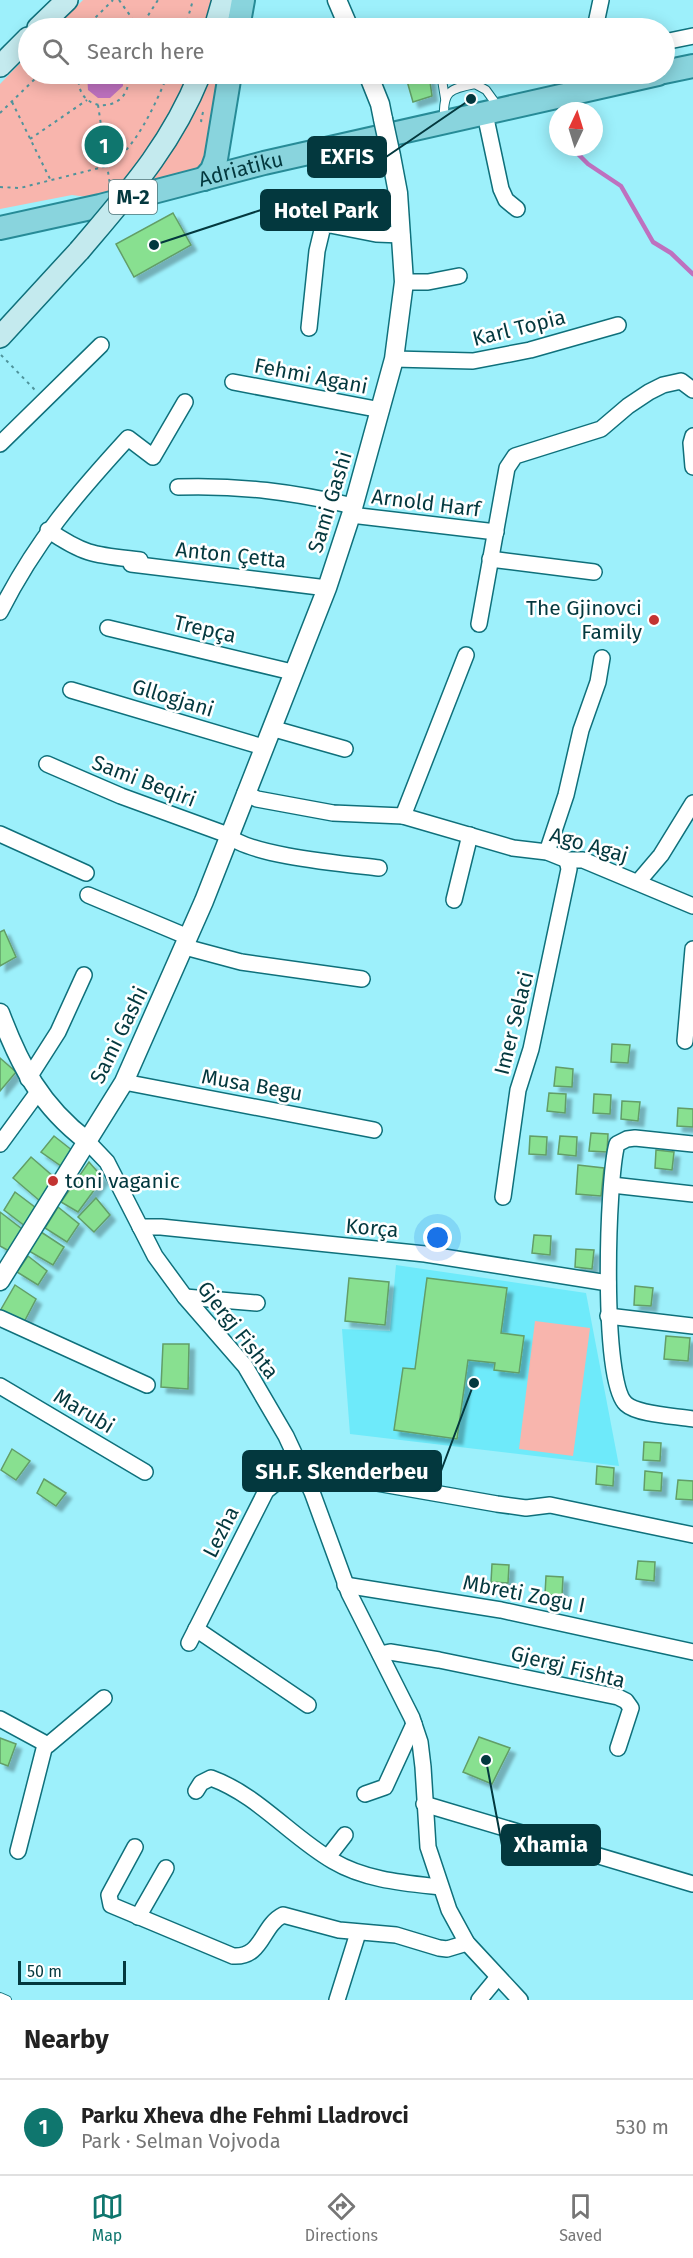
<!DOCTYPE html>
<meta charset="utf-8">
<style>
body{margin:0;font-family:"Fira Sans",sans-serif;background:#f2f2f2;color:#222}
.compass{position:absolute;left:549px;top:102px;width:54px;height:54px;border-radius:50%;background:#fff;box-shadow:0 3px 15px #0003;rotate:4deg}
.scale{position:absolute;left:18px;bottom:15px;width:108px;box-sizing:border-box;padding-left:6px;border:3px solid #03383e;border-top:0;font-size:16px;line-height:21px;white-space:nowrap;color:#03383e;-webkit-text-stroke:4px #fff;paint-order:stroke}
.you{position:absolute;left:438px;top:1238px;width:21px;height:21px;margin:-15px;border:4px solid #fff;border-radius:50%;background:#1a73e8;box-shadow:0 0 0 9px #1a73e833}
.badge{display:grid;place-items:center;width:39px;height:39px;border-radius:50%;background:#0f766e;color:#fff;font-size:20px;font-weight:700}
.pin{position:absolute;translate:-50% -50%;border:3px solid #fff;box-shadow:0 2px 6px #0006}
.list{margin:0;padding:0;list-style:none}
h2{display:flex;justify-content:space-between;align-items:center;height:78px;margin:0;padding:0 24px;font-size:26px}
h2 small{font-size:20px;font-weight:400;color:#767676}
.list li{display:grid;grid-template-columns:39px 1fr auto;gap:18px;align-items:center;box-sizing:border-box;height:96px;padding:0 24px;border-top:2px solid #e0e0e0}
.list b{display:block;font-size:22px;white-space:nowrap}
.list p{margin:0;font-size:20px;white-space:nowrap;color:#767676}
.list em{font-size:20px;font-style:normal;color:#767676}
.icon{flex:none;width:33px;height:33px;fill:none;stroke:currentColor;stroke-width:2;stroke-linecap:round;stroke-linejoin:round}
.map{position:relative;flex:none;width:693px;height:2000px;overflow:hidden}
.search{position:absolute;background:#fff;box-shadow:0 3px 15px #0003;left:18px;right:18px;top:18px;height:66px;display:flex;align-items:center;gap:15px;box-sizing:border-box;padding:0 21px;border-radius:33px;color:#767676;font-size:22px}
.sheet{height:174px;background:#fff}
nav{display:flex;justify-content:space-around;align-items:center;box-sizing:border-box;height:84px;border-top:2px solid #e0e0e0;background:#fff;font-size:16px;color:#767676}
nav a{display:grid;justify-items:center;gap:3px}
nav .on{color:#0f766e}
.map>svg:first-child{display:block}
.built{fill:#6eeafa}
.green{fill:#f8b5ad}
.water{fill:#be71bf}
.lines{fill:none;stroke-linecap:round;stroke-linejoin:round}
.stream{stroke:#be71bf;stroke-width:4.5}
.building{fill:#88e090;stroke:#629e67;stroke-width:1.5;filter:url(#shadow)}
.service-casing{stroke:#0f707b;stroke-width:10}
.minor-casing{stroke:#0f707b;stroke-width:18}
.tertiary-casing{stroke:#0f707b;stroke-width:21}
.secondary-casing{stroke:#0f707b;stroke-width:24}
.primary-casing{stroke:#278b97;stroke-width:26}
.path{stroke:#4f939b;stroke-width:2;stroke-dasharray:3 4.5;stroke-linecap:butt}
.service{stroke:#fff;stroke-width:8}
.minor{stroke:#fff;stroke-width:15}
.tertiary{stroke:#fff;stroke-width:18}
.secondary{stroke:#c4eaee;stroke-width:21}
.primary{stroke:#89d4dd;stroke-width:22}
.tertiary-bridge-casing{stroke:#0f707b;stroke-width:21;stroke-linecap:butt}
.secondary-bridge-casing{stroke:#0f707b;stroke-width:24;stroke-linecap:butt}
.tertiary-bridge{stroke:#fff;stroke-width:18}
.secondary-bridge{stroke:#c4eaee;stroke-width:21}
.poi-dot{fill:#c33432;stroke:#fff;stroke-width:2}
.labels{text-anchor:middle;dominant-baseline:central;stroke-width:5;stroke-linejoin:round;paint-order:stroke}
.shield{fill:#fff;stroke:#4f7478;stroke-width:1.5}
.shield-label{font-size:20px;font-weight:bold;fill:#03383e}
.street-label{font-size:21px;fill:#03383e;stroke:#fff}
.poi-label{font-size:21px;fill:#03383e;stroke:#fff;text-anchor:end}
.leader{fill:none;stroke:#03383e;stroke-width:2}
.callout-dot{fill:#03383e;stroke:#fff;stroke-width:2}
.callout{fill:#03383e;stroke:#03383e;stroke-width:2}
.callout-label{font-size:22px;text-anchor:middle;font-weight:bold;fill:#fff}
</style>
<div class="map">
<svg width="693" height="2000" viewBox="0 0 693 2000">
<defs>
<filter id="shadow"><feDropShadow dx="5.5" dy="5.5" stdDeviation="1.5" flood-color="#0004"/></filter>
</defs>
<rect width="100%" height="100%" fill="#9df0fb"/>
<polygon class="built" points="396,1265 586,1293 619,1466 350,1434 342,1329 390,1331"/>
<g class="green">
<polygon points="83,0 219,0 231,24 230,28 55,28"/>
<polygon points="28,55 28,74 221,74 203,167 87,197 72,195 0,209 0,84"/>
<polygon points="535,1321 590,1328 573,1456 519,1449"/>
</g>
<polygon class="water" points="87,74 123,74 123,86 110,98 98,98 88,90"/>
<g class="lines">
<g class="stream">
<polyline points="575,85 576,74"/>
<polyline points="571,147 588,164 621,186 653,242 671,253 693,274"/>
</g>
</g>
<g class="building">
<polygon points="429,75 432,96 413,102 407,81"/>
<polygon points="173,213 191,245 134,277 116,244"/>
<polygon points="4,930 16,957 0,966 0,932"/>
<polygon points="612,1044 630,1045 628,1063 611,1062"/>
<polygon points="0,1058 16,1072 0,1091"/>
<polygon points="556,1067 573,1069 572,1087 554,1086"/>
<polygon points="549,1093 566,1094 565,1113 547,1111"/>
<polygon points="594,1094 611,1095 610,1114 593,1113"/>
<polygon points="622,1101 640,1102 638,1121 621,1119"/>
<polygon points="678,1108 693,1109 693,1127 677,1126"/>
<polygon points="591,1133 608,1134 607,1152 589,1151"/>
<polygon points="54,1136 73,1151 61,1166 41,1152"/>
<polygon points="530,1136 547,1137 546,1155 529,1154"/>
<polygon points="560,1136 577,1137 576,1156 558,1154"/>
<polygon points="656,1150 674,1152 672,1170 655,1168"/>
<polygon points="31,1157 55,1178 40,1201 13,1178"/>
<polygon points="89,1162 103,1178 78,1212 61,1202"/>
<polygon points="578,1165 604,1168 601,1196 576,1194"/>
<polygon points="15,1192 36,1208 25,1226 4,1210"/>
<polygon points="96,1198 110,1215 94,1232 78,1217"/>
<polygon points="58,1207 79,1224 67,1242 45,1228"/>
<polygon points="0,1212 22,1229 9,1251 0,1246"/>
<polygon points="41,1232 64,1247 53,1265 29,1251"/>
<polygon points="534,1235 551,1236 550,1255 532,1253"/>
<polygon points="576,1249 594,1250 592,1269 575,1267"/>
<polygon points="28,1256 47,1271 38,1285 17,1272"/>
<polygon points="349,1278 389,1282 385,1325 345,1321"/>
<polygon points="427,1278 507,1288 501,1333 524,1336 519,1373 494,1370 495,1363 468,1360 457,1439 394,1430 403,1368 415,1369"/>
<polygon points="15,1285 36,1299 22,1326 0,1311"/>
<polygon points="635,1286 653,1288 651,1306 634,1305"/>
<polygon points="666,1336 690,1338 688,1361 664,1359"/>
<polygon points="163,1344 189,1344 188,1389 161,1387"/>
<polygon points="644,1442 661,1443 660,1461 643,1460"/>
<polygon points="12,1449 30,1461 16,1480 1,1470"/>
<polygon points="597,1466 614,1468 613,1486 596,1484"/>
<polygon points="645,1471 662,1473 661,1491 644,1490"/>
<polygon points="44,1479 66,1493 56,1506 37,1493"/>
<polygon points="678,1480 693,1481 693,1500 676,1499"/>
<polygon points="638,1561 655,1562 654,1581 636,1579"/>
<polygon points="492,1564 509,1565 508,1583 491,1582"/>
<polygon points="546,1576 563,1577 562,1596 545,1594"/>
<polygon points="479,1737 510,1748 492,1784 463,1772"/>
<polygon points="0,1738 16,1744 8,1766 0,1763"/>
</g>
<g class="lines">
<g class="service-casing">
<g id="service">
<polyline points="441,74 445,98"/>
<path d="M 444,119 C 443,91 449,89 475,84 L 486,90 L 499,108"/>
<polyline points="0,1997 7,2000"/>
</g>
</g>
<g class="minor-casing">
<g id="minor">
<polyline points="595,28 601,0"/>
<polyline points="664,42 693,36"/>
<polyline points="485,114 501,189 506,200 517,209"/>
<polyline points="404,282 428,282 459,276"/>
<polyline points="309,328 317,251 323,226 330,225 376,234 402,235"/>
<polyline points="394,359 473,361 530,350 618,325"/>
<polyline points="233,382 381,410"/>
<polyline points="693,436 691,443 693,467"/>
<polyline points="0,444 101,345"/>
<path d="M 178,487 C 240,485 293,492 353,506"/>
<polyline points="351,515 496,532"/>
<path d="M 48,530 C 86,556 96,555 140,560"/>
<polyline points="490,559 594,572"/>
<polyline points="131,564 327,588"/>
<path d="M 0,612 C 36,541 75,496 128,438 L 153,457 L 185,402"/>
<polyline points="479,624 507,468 515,456 601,429 628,406 649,392 663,385 681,381 693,390"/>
<polyline points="108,628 292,672"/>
<polyline points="71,690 263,747"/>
<polyline points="271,728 345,749"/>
<path d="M 47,764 L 121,796 L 228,835 C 249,856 346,864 379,868"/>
<polyline points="245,793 257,799 333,813 403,816 513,848 547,852 567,860 583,860 693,906"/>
<polyline points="403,816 466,655"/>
<polyline points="0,834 86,873"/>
<polyline points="547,852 566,795 581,730 598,682 602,658"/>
<polyline points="638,882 661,855 693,803"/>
<polyline points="88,895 188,937"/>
<polyline points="454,900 470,835"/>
<polyline points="185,947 241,962 362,979"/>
<polyline points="685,1041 693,949"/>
<polyline points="28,1079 58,1032 84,975"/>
<polyline points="124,1082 374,1130"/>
<polyline points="87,1141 107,1162 155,1256 185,1297 245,1366 286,1436 312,1492 349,1593 412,1718 420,1742 423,1767 428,1847 449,1910 467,1943 520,2000"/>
<polyline points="0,1144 38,1092"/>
<path d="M 693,1144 L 635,1138 L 627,1139 L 617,1144 C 607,1179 601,1383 626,1404 C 638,1415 677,1416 693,1419"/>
<polyline points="612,1185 693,1194"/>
<polyline points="503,1197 518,1090 531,1049 569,869 567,860"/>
<polyline points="140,1227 161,1227 425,1254 608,1283"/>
<polyline points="185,1297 257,1303"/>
<polyline points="608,1316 693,1326"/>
<polyline points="0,1318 147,1385"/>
<polyline points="0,1386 145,1472"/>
<polyline points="345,1585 501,1610 693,1652"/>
<polyline points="196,1629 308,1705"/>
<polyline points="189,1643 266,1491 282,1478 302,1470 497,1504 526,1508 550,1505 693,1535"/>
<polyline points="380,1654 390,1652 439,1660 618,1697 626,1701 631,1708 618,1748"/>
<polyline points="0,1719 48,1745 104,1698"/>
<path d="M 196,1791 L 201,1783 L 211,1778 C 258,1795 290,1836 333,1861 C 365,1880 404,1883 440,1887"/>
<polyline points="365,1794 385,1787 414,1724"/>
<polyline points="424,1804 693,1884"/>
<path d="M 135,1847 L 109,1895 L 111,1905 L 233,1956 C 263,1958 261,1926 283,1915 L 339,1930 L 396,1935 L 439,1948 L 447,1949 L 467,1943"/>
<polyline points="18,1851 45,1745"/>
<polyline points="328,1857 345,1835"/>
<polyline points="138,1917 166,1868"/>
<polyline points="337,2000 358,1933"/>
<polyline points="479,2000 498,1977"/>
</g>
</g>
<g class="tertiary-casing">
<g id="tertiary">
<polyline points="337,0 349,28"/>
<polyline points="368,74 380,104 383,119"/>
<path d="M 0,1013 C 20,1066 41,1106 87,1141"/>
<polyline points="0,1281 124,1082 204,901 327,588 351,515 394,359 404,282 398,193 391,156"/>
</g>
</g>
<g class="secondary-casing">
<g id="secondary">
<polyline points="38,28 67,0"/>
<polyline points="215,28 223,0"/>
<polyline points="0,66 28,38"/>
<polyline points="0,337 79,251"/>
</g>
</g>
<g class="primary-casing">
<g id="primary">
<polyline points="238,28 243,0"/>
<polyline points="664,72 693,66"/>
<polyline points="204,179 212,170 216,159 230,74"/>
<path id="s1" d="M 0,228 L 100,206 L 264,163 L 658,74"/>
</g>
</g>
<g class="path">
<polyline points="119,0 139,28"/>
<polyline points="85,28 113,0"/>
<polyline points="140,28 158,0"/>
<polyline points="185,28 193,0"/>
<path d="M 79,74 C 73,116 134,115 128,74"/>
<polyline points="173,74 179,79"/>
<polyline points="128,75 175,77"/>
<polyline points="12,102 51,181"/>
<polyline points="98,105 110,185"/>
<polyline points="203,112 201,121 204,122"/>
<polyline points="0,113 40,74"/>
<polyline points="30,139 87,100"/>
<path d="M 0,187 L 20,188 L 107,166 C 135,151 156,103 168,74"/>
<polyline points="1,355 35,390"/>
</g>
<use href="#service" class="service"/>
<use href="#minor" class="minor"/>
<use href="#tertiary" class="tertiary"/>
<use href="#secondary" class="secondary"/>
<use href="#primary" class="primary"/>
<g class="tertiary-bridge-casing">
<polyline id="tertiary-bridge" points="383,119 391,156"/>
</g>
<g class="secondary-bridge-casing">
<path id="secondary-bridge" d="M 79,251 C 129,192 171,146 200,74"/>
</g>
<use href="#tertiary-bridge" class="tertiary-bridge"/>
<use href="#secondary-bridge" class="secondary-bridge"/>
</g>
<g class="poi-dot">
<circle cx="654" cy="620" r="6"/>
<circle cx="53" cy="1181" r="6"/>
</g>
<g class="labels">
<rect class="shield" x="109" y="180" width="48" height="34" rx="4.5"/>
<g class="shield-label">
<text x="133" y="197">M-2</text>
</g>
<g class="street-label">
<text stroke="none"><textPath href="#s1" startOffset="248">Adriatiku</textPath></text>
<text transform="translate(519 328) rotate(-14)">Karl Topia</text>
<text transform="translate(311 376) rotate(11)">Fehmi Agani</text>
<text transform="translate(330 502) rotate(-73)">Sami Gashi</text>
<text transform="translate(426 503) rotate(7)">Arnold Harf</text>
<text transform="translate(231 555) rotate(6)">Anton Çetta</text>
<text transform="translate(205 629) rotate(13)">Trepça</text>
<text transform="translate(173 698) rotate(17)">Gllogjani</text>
<text transform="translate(144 781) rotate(21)">Sami Beqiri</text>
<text transform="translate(589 845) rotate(16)">Ago Agaj</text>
<text transform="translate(514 1023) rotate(-76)">Imer Selaci</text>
<text transform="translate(119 1035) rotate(-64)">Sami Gashi</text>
<text transform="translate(252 1085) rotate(10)">Musa Begu</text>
<text transform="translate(372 1228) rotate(5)">Korça</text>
<text transform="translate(238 1330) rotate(52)">Gjergj Fishta</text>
<text transform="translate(84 1411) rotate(31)">Marubi</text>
<text transform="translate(221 1532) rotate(-63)">Lezha</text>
<text transform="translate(524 1594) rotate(11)">Mbreti Zogu I</text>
<text transform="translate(568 1667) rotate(14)">Gjergj Fishta</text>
</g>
<g class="poi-label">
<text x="642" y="608">The Gjinovci<tspan x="642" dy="24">Family</tspan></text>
<text x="65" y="1181" text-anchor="start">toni vaganic</text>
</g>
</g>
<path class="leader" d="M471 99L386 157M154 245L261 210M474 1383L441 1471M486 1760L502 1845"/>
<g class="callout-dot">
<circle cx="471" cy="99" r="6"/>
<circle cx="154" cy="245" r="6"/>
<circle cx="474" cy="1383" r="6"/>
<circle cx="486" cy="1760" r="6"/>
</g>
<g class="callout">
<rect x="308" y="137" width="78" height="40" rx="6"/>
<rect x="261" y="190" width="129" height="40" rx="6"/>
<rect x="243" y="1451" width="198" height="40" rx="6"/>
<rect x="502" y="1825" width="98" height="40" rx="6"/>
</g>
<g class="callout-label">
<text x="347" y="164">EXFIS</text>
<text x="326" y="218">Hotel Park</text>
<text x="342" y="1479">SH.F. Skenderbeu</text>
<text x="551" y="1852">Xhamia</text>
</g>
</svg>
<svg class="compass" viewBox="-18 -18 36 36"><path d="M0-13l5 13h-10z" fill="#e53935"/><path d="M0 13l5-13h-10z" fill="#767676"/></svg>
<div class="scale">50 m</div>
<div class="you"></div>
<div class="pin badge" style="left:104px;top:145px">1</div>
<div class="search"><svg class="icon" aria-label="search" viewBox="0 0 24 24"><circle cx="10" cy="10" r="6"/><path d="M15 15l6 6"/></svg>Search here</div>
</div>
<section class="sheet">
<h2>Nearby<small></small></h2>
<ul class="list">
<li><span class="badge">1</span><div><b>Parku Xheva dhe Fehmi Lladrovci</b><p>Park · Selman Vojvoda</p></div><em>530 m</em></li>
</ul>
</section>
<nav>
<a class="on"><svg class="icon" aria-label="map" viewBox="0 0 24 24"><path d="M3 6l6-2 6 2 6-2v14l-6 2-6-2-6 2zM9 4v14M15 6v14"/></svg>Map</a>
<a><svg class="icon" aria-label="directions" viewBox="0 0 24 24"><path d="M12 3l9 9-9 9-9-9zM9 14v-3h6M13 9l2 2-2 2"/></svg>Directions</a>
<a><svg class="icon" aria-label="saved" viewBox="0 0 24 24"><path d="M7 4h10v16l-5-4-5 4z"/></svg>Saved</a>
</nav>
